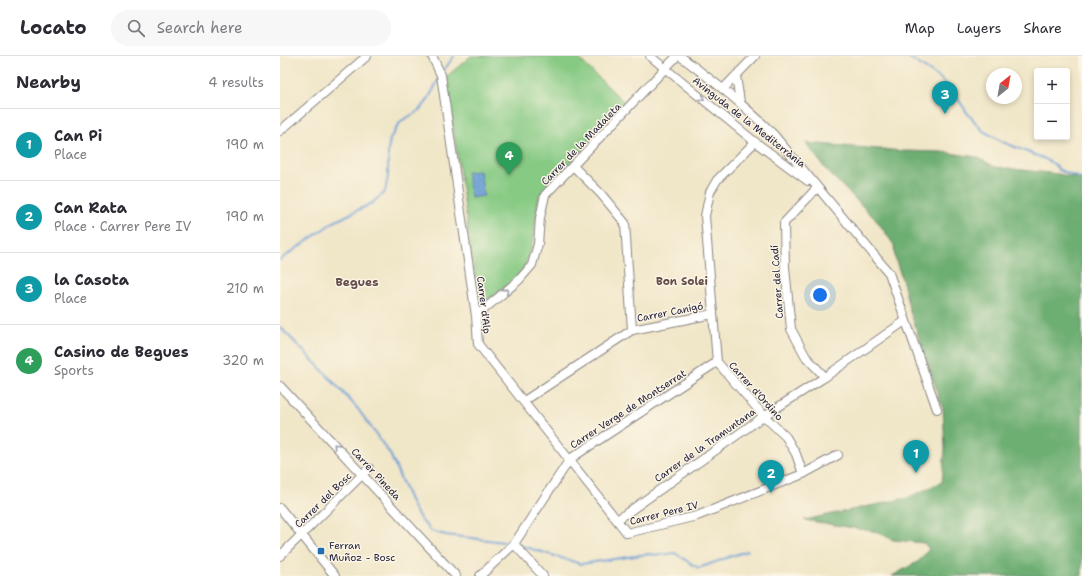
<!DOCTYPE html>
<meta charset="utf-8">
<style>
body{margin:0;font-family:"Shantell Sans",sans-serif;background:#f7f7f7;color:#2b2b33}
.controls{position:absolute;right:12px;top:12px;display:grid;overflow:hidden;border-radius:4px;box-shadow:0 2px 6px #0003}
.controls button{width:36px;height:36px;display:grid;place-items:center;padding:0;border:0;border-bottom:1px solid #e1e1e2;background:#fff;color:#2b2b33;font:20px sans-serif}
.compass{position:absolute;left:706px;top:12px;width:36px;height:36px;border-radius:50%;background:#fff;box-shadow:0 2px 6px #0003;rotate:31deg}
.you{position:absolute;left:540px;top:239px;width:14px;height:14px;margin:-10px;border:3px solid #fff;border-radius:50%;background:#1a73e8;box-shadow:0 0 0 6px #1a73e833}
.badge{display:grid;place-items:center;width:26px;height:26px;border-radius:50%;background:#1f6fb2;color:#fff;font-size:13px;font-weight:700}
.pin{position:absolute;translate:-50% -33px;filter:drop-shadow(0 1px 2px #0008)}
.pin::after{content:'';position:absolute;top:21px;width:14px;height:12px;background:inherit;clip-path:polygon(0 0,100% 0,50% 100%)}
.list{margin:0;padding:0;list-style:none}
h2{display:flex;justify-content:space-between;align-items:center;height:52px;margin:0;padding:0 16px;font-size:17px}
h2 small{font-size:13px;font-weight:400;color:#7c7c81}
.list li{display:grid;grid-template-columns:26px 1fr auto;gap:12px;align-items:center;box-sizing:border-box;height:72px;padding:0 16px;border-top:1px solid #e1e1e2}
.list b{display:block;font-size:15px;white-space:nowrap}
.list p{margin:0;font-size:13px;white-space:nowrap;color:#7c7c81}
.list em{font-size:13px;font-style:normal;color:#7c7c81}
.icon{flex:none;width:22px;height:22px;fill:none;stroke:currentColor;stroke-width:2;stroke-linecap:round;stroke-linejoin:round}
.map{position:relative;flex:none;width:802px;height:520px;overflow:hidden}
header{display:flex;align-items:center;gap:24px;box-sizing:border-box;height:56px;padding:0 20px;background:#fff;border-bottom:1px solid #e1e1e2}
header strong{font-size:19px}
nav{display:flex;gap:22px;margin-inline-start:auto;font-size:14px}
.search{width:280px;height:36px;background:#f7f7f7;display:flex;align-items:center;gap:10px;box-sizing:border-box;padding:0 14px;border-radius:22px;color:#7c7c81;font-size:15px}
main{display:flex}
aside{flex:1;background:#fff}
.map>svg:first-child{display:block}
.green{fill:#87ca84;stroke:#547660}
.forest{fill:#6dae72;stroke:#486856}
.water{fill:#689dd5;stroke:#456088}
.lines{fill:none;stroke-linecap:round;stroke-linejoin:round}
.stream{stroke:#689dd5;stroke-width:2}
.street-casing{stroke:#898482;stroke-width:10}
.street{stroke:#fff;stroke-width:8}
.oneway{stroke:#9c9ca7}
.poi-dot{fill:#1f6fb2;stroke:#fcf5e5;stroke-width:1.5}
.labels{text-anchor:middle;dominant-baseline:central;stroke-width:3;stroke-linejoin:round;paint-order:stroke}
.street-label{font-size:10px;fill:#22223b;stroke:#fcf5e5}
.poi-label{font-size:10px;fill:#22223b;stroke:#fcf5e5;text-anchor:start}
.neighbourhood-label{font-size:11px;font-weight:bold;fill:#634c4b;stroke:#fcf5e5}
.quarter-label{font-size:12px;font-weight:bold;fill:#634c4b;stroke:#fcf5e5}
</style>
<header>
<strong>Locato</strong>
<div class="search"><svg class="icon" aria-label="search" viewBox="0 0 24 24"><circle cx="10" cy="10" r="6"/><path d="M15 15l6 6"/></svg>Search here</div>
<nav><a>Map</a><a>Layers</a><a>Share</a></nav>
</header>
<main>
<aside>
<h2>Nearby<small>4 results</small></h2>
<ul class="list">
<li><span class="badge" style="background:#0f9aa8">1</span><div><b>Can Pi</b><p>Place</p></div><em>190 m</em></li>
<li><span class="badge" style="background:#0f9aa8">2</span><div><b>Can Rata</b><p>Place · Carrer Pere IV</p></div><em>190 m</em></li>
<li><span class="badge" style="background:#0f9aa8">3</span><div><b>la Casota</b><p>Place</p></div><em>210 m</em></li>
<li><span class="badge" style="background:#2e9e5b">4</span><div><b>Casino de Begues</b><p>Sports</p></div><em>320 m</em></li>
</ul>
</aside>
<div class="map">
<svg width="802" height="520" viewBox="0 0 802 520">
<rect width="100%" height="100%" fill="#fcf5e5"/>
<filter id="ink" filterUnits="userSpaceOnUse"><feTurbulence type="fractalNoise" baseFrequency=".025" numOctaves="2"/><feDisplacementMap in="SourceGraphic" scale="8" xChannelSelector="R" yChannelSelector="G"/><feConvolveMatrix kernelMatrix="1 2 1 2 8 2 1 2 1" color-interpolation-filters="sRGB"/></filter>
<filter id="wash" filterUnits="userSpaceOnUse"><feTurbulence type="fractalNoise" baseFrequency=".012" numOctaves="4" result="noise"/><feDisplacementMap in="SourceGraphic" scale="16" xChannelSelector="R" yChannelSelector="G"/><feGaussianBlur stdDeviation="0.9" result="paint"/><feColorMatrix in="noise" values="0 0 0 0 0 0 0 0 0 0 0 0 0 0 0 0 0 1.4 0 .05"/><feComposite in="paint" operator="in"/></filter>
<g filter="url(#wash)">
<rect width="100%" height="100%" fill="#f0e6c8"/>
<polygon class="green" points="191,0 296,0 345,47 259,140 252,191 243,214 223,233 199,250 166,21"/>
<polygon class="forest" points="526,87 623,95 662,96 697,101 715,111 778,118 802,123 802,520 612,520 639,505 649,493 644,487 613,484 598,476 524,464 627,442 662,426 665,393 663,353 629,252 623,226 615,202 614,189 597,165 547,115"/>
<polygon class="water" points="200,115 204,140 191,142 187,116"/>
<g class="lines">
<g class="stream">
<polyline points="627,0 661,23 676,40 688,58 703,75 725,87 765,103 774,108 779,114 802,123"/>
<polyline points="162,17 174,0"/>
<polyline points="0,204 52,167 92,147 105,136 108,120 108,95 110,83 121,65 137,56 146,47 159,23"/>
<polyline points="0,271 47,319 78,353 110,398 132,449 141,464 151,475 166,479 232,487"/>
<path d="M 239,489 L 301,508 L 368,498 L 381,499 L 395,497 L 418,512 C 435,507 451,499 468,495"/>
</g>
</g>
</g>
<g filter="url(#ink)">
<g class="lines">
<g class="street-casing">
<g id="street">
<polyline points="152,0 161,19 196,260 198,288 347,477 417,460 523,418 558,399"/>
<polyline points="370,0 475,86 528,125"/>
<path d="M 400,0 C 433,25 465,49 494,79 L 609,217 L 657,353"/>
<polyline points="456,20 460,46"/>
<polyline points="444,32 475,0"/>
<polyline points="0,75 87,0"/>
<polyline points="475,86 437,124 430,136 425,160 437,306 484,360 506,381 516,398 523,418"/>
<polyline points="293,110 321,138 345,167 352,274"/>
<polyline points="537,132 504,167 505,211 511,273 526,301 545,321"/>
<polyline points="196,260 239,224 252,209 258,188 260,162 265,139 397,0"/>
<polyline points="0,330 176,520"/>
<polyline points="244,345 352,274 433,258"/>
<polyline points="0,452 55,520"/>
<polyline points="337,464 484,360 545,321 625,265"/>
<polyline points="234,488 263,520"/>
<polyline points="0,500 89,412"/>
<polyline points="200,520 234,488 290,403 437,306"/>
</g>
</g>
<use href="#street" class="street"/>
</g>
<defs><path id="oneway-chevron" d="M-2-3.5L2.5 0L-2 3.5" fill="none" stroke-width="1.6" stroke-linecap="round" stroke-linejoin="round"/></defs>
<g class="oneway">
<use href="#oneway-chevron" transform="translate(422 42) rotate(39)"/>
<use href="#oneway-chevron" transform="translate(226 235) rotate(-40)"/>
<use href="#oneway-chevron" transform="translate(56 390) rotate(-133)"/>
</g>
</g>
<rect class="poi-dot" x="37" y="491" width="8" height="8" rx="2"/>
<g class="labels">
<g class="street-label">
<text transform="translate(469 66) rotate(38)">Avinguda de la Mediterrània</text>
<text transform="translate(301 88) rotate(-46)">Carrer de la Madaleta</text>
<text transform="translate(497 226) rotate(-94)">Carrer del Cadí</text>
<text transform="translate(204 249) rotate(83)">Carrer d'Alp</text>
<text transform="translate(390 256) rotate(-11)">Carrer Canigó</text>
<text transform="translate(476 335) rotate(48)">Carrer d'Ordino</text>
<text transform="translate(348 353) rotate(-33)">Carrer Verge de Montserrat</text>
<text transform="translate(425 389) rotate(-35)">Carrer de la Tramuntana</text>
<text transform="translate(96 418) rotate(47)">Carrer Pineda</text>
<text transform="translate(43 444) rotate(-44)">Carrer del Bosc</text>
<text transform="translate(384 457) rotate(-14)">Carrer Pere IV</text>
</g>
<g class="poi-label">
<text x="49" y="489">Ferran<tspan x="49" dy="12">Muñoz - Bosc</tspan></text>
</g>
<g class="neighbourhood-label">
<text x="402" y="225">Bon Solei</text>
</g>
<g class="quarter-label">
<text x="77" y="226">Begues</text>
</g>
</g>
</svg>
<div class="controls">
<button>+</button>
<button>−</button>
</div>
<svg class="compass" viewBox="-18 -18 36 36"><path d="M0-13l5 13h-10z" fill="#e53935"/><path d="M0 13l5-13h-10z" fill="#7c7c81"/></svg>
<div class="you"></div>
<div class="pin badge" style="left:636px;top:417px;background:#0f9aa8">1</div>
<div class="pin badge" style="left:491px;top:437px;background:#0f9aa8">2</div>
<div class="pin badge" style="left:665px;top:58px;background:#0f9aa8">3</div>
<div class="pin badge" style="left:229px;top:119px;background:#2e9e5b">4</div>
</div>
</main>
